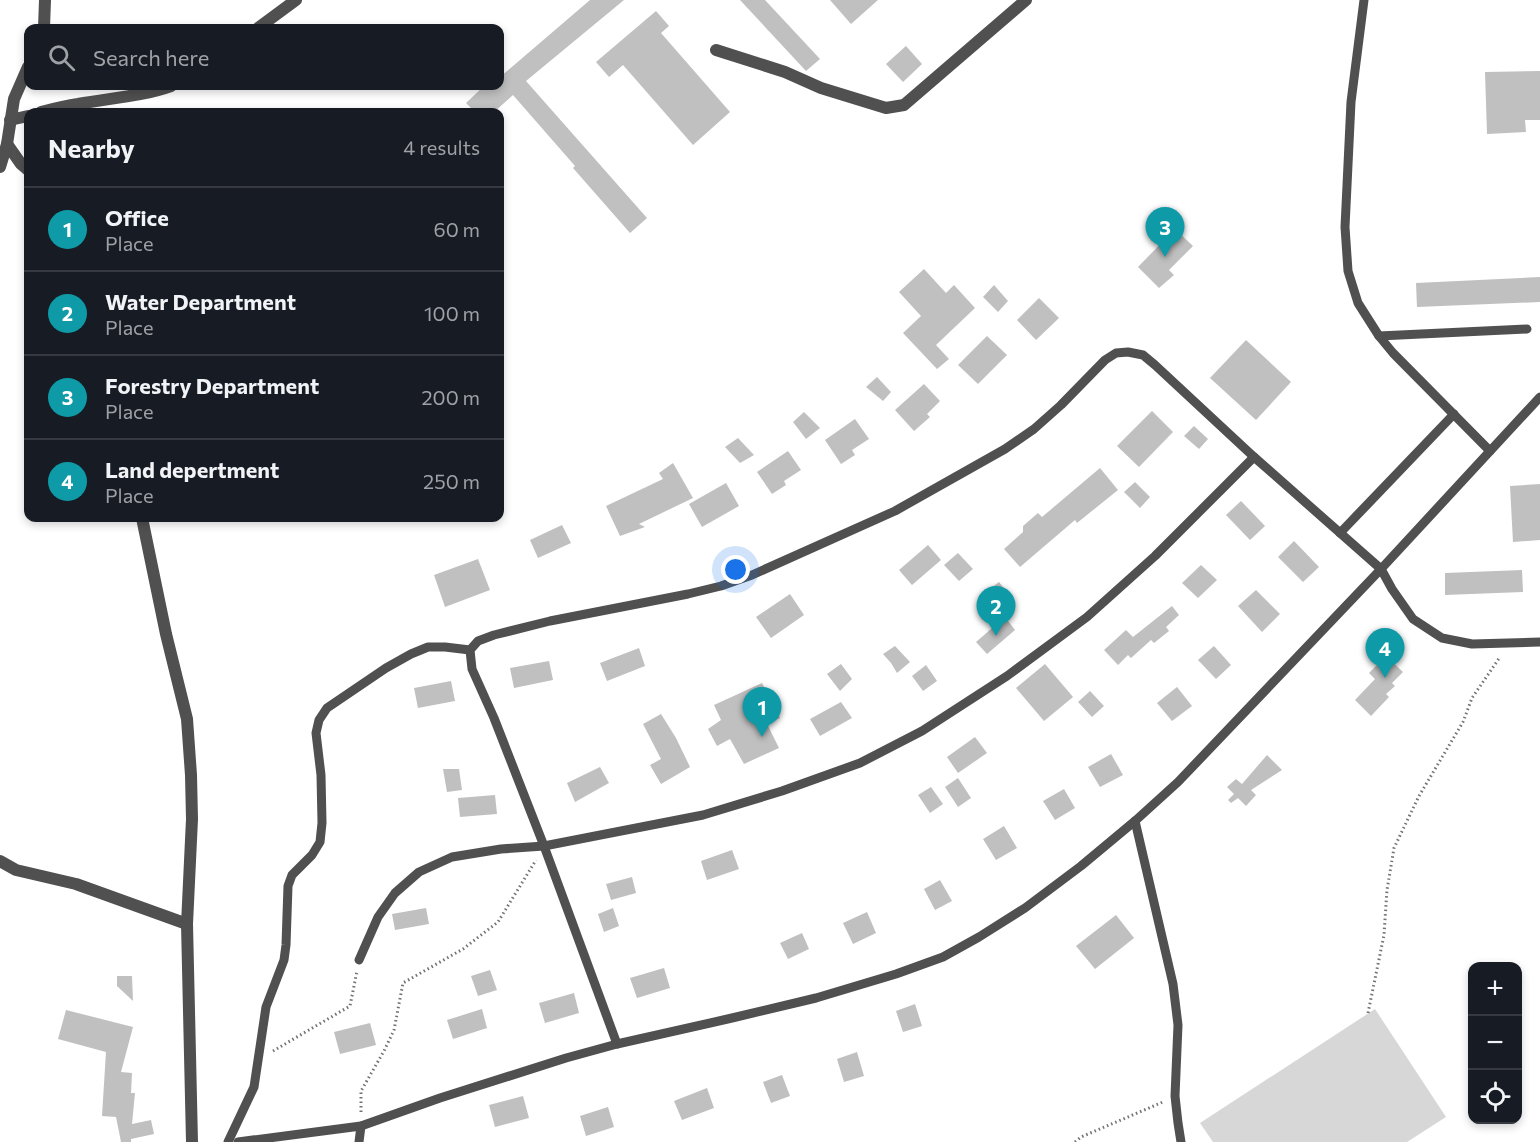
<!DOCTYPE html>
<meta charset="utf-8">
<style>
body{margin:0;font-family:Commissioner,sans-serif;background:#20242c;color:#f1f3f6}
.controls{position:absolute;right:18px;bottom:18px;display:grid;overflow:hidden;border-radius:12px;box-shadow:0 3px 9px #0003}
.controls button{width:54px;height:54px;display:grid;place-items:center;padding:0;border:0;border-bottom:2px solid #363941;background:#171b24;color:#f1f3f6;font:30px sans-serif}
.you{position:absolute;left:736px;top:570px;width:21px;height:21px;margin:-15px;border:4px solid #fff;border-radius:50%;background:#1a73e8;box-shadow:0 0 0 9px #1a73e833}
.badge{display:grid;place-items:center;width:39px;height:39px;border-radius:50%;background:#1a73e8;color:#fff;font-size:20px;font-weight:700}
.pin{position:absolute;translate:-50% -50px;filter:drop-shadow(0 2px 3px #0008)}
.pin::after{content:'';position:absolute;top:32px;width:21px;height:18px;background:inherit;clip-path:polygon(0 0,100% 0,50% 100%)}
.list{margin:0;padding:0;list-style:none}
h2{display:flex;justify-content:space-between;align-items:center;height:78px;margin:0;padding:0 24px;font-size:26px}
h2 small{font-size:20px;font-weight:400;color:#9ea1a6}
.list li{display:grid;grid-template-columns:39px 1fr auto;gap:18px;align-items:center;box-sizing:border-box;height:84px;padding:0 24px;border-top:2px solid #363941}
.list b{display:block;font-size:22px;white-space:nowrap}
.list p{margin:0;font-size:20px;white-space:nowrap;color:#9ea1a6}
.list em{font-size:20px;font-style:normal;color:#9ea1a6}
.icon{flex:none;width:33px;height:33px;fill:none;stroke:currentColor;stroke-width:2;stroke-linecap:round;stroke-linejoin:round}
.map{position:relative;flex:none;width:1540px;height:1142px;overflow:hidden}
.search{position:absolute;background:#171b24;box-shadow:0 3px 9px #0003;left:24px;top:24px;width:480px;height:66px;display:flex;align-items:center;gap:15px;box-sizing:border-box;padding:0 21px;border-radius:12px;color:#9ea1a6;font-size:22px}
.panel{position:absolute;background:#171b24;box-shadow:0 3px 9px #0003;left:24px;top:108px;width:480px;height:414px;border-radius:12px}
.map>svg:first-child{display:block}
.green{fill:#d7d7d7}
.building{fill:#c0c0c0}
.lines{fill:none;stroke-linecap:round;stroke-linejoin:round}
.path{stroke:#727272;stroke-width:3;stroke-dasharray:1.5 3;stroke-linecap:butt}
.service{stroke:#505050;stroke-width:9}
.minor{stroke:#505050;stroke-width:12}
</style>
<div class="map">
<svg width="1540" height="1142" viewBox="0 0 1540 1142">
<rect width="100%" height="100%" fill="#fff"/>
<polygon class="green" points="1375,1009 1446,1117 1407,1142 1213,1142 1200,1123"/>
<g class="building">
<polygon points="590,0 624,0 526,81 647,218 630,233 573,168 575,166 513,95 494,112 475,112 466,103 484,86 500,86 500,77"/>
<polygon points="740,0 765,0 820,59 806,71"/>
<polygon points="830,0 878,0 851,24"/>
<polygon points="656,11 669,26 661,33 730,112 693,145 623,65 609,77 596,62"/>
<polygon points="906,46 922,64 903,82 886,64"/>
<polygon points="1540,71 1540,120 1525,120 1526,132 1487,134 1485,72"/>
<polygon points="1175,229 1193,246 1169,270 1174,275 1159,288 1138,267"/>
<polygon points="924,269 946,293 954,285 975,308 936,345 949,359 937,369 903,333 921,316 899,292"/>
<polygon points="1540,277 1540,302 1417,307 1416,283"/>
<polygon points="994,285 1008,301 998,312 983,297"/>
<polygon points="1039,298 1059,318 1036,340 1017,320"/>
<polygon points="987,336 1007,355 978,384 958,365"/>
<polygon points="1246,340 1291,382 1256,420 1210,378"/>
<polygon points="877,377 891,392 883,401 866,387"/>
<polygon points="924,384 940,401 927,414 930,417 914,431 895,410"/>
<polygon points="1152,411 1173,432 1139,467 1117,446"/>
<polygon points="804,412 820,428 806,439 793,422"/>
<polygon points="855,419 869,439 852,450 855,455 841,464 825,440"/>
<polygon points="1194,426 1208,439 1199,449 1184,436"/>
<polygon points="738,438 754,455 740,463 725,447"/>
<polygon points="788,451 801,470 784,481 786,485 772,494 757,472"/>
<polygon points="673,463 693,498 639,524 645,527 620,536 606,506 663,479 659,473"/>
<polygon points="1100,468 1118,490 1077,523 1075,520 1020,567 1004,549 1023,532 1023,526 1038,513 1042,517"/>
<polygon points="1135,482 1150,497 1140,508 1124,492"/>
<polygon points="726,483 739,506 702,527 689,504"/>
<polygon points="1540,484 1540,540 1513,542 1510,486"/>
<polygon points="1241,501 1265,526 1250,540 1226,515"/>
<polygon points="562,525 571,543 538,558 530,540"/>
<polygon points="1294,541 1319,567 1303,582 1278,557"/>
<polygon points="928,545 941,560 912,585 899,570"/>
<polygon points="958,553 973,569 959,581 944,565"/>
<polygon points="478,559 490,590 445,607 434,575"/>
<polygon points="1201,565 1217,580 1198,598 1182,583"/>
<polygon points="1522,570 1523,592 1445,595 1445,573"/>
<polygon points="999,582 1013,600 1000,609 987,591"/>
<polygon points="1256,590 1280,614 1262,632 1238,606"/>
<polygon points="790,594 804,615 771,638 756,617"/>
<polygon points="1172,606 1179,615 1166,627 1169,631 1154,643 1151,640 1131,658 1128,655 1118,665 1104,650 1126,630 1133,637"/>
<polygon points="1005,617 1015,630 987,654 976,642"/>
<polygon points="895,646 910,662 897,673 891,663 883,654"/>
<polygon points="1214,646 1231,665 1216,679 1198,660"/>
<polygon points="639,648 645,666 607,681 600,663"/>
<polygon points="1386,656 1403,672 1392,683 1395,686 1386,694 1389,697 1371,716 1355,700 1375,679 1369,673"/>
<polygon points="549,661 553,680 514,688 510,668"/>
<polygon points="841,664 852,679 840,691 827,674"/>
<polygon points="1045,664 1073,697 1044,721 1016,688"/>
<polygon points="926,665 937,681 923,691 912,676"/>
<polygon points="451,681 455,701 418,708 414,688"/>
<polygon points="762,683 780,718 767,724 779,748 744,764 730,739 717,746 708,729 721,720 714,705"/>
<polygon points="1177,687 1192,706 1172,721 1157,703"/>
<polygon points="1090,691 1104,706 1092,717 1078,702"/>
<polygon points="841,702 852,718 820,736 810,719"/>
<polygon points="661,714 676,738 690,767 661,784 650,765 661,759 643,724"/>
<polygon points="975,737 987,753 958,773 947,757"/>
<polygon points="1111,754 1123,775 1100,787 1088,767"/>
<polygon points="1267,755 1282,770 1251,790 1256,795 1246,806 1238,798 1231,803 1228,800 1234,794 1227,787 1236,779 1242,784"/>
<polygon points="600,767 609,783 575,802 567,783"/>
<polygon points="443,769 459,769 462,790 447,792"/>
<polygon points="958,778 971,798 958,807 945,787"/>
<polygon points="931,787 943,804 930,813 918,795"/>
<polygon points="1064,789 1075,808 1055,820 1043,801"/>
<polygon points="495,795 497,814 460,817 458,798"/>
<polygon points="1004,826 1017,848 996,860 983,839"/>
<polygon points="732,850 739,869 707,880 701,861"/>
<polygon points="632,877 636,893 611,900 606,884"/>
<polygon points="940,880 952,901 935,910 924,889"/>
<polygon points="426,908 429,924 395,930 392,914"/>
<polygon points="613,908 619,926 604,932 598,914"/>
<polygon points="867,912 876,933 853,944 843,923"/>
<polygon points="1116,915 1134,938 1095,969 1076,946"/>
<polygon points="802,933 809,949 788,959 780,943"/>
<polygon points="664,968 670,988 637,998 630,978"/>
<polygon points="490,970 497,990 478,996 471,976"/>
<polygon points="117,976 132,976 133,1001 117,986"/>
<polygon points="574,993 579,1013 545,1023 539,1003"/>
<polygon points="915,1004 922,1026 903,1032 896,1011"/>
<polygon points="482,1009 487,1028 453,1039 447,1020"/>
<polygon points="66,1010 133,1027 121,1072 132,1073 131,1093 135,1093 132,1124 151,1120 154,1134 131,1139 131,1142 121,1142 116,1117 102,1116 106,1052 58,1039"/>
<polygon points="370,1023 376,1045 340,1054 334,1032"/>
<polygon points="857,1052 864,1076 844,1082 837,1059"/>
<polygon points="782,1075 790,1096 771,1103 763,1082"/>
<polygon points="707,1088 714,1108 682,1120 674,1101"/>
<polygon points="523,1096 529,1118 495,1127 489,1105"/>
<polygon points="608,1107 614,1127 586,1136 580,1116"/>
</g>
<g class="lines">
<g class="path">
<polyline points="1368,1013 1384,935 1387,890 1394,848 1419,796 1463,722 1472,698 1500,657"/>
<polyline points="273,1051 350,1006 357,971"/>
<polyline points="361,1112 361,1091 384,1051 394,1030 403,983 463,949 498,922 536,860"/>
<polyline points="1075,1142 1081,1137 1163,1102"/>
</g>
<g class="service">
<polyline points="1364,0 1351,102 1345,227 1348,271 1358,303 1379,336 1393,353 1490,451"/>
<polyline points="1379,336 1527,329"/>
<polyline points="1340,533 1454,414"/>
<polyline points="1135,821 1173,984 1178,1025 1175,1096 1178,1123 1181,1142"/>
<polyline points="359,960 378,917 395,893 419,872 452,857 501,849 544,846 703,815 782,791 860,763 922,731 1007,676 1087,617 1155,556 1254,457"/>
<polyline points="617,1044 544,846 494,718 472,669 470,650 478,641 494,635 550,621 688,594 721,586 752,575 895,511 1005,449 1034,429 1061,405 1105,360 1116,353 1128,352 1143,355 1155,365 1254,457 1381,569 1392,589 1413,619 1442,638 1472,644 1540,642"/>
<polyline points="228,1142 254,1087 266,1007 284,960 286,945 288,886 292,875 312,855 320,842 322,823 321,775 316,733 319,720 327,708 386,668 411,654 428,647 445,647 470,650"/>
<polyline points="238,1142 361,1126 440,1098 566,1058 617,1044 732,1018 816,998 896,974 943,957 979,937 1025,908 1081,866 1135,821 1178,782 1381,569 1540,397"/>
<polyline points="359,1142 361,1126"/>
</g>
<g class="minor">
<polyline points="44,28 45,0"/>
<polyline points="258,28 296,0"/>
<polyline points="716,50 785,72 821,88 886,108 904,105 1026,0"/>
<path d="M 41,112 C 53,109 65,106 78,104 C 109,98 140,97 171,86"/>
<polyline points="10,120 28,116"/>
<polyline points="7,144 21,164 28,170"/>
<polyline points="0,167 7,144 14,99 28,67"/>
<polyline points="142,518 166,634 187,719 191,775 192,819 187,924 192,1142"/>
<polyline points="0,861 16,870 76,884 187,924"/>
</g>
</g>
</svg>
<div class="controls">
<button>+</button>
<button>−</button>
<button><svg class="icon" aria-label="locate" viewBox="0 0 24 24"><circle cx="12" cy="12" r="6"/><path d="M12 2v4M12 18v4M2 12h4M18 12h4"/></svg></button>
</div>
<div class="you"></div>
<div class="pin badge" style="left:762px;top:737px;background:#0f9aa8">1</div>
<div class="pin badge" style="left:996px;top:636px;background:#0f9aa8">2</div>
<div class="pin badge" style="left:1165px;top:257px;background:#0f9aa8">3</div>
<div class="pin badge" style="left:1385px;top:678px;background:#0f9aa8">4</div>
<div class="search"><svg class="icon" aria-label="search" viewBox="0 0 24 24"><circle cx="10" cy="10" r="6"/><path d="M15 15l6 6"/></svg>Search here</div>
<section class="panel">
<h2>Nearby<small>4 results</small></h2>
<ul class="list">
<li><span class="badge" style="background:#0f9aa8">1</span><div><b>Office</b><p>Place</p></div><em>60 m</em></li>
<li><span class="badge" style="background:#0f9aa8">2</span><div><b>Water Department</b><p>Place</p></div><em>100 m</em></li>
<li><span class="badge" style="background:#0f9aa8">3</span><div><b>Forestry Department</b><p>Place</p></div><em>200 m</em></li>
<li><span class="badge" style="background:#0f9aa8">4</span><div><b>Land depertment</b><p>Place</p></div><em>250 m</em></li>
</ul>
</section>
</div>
